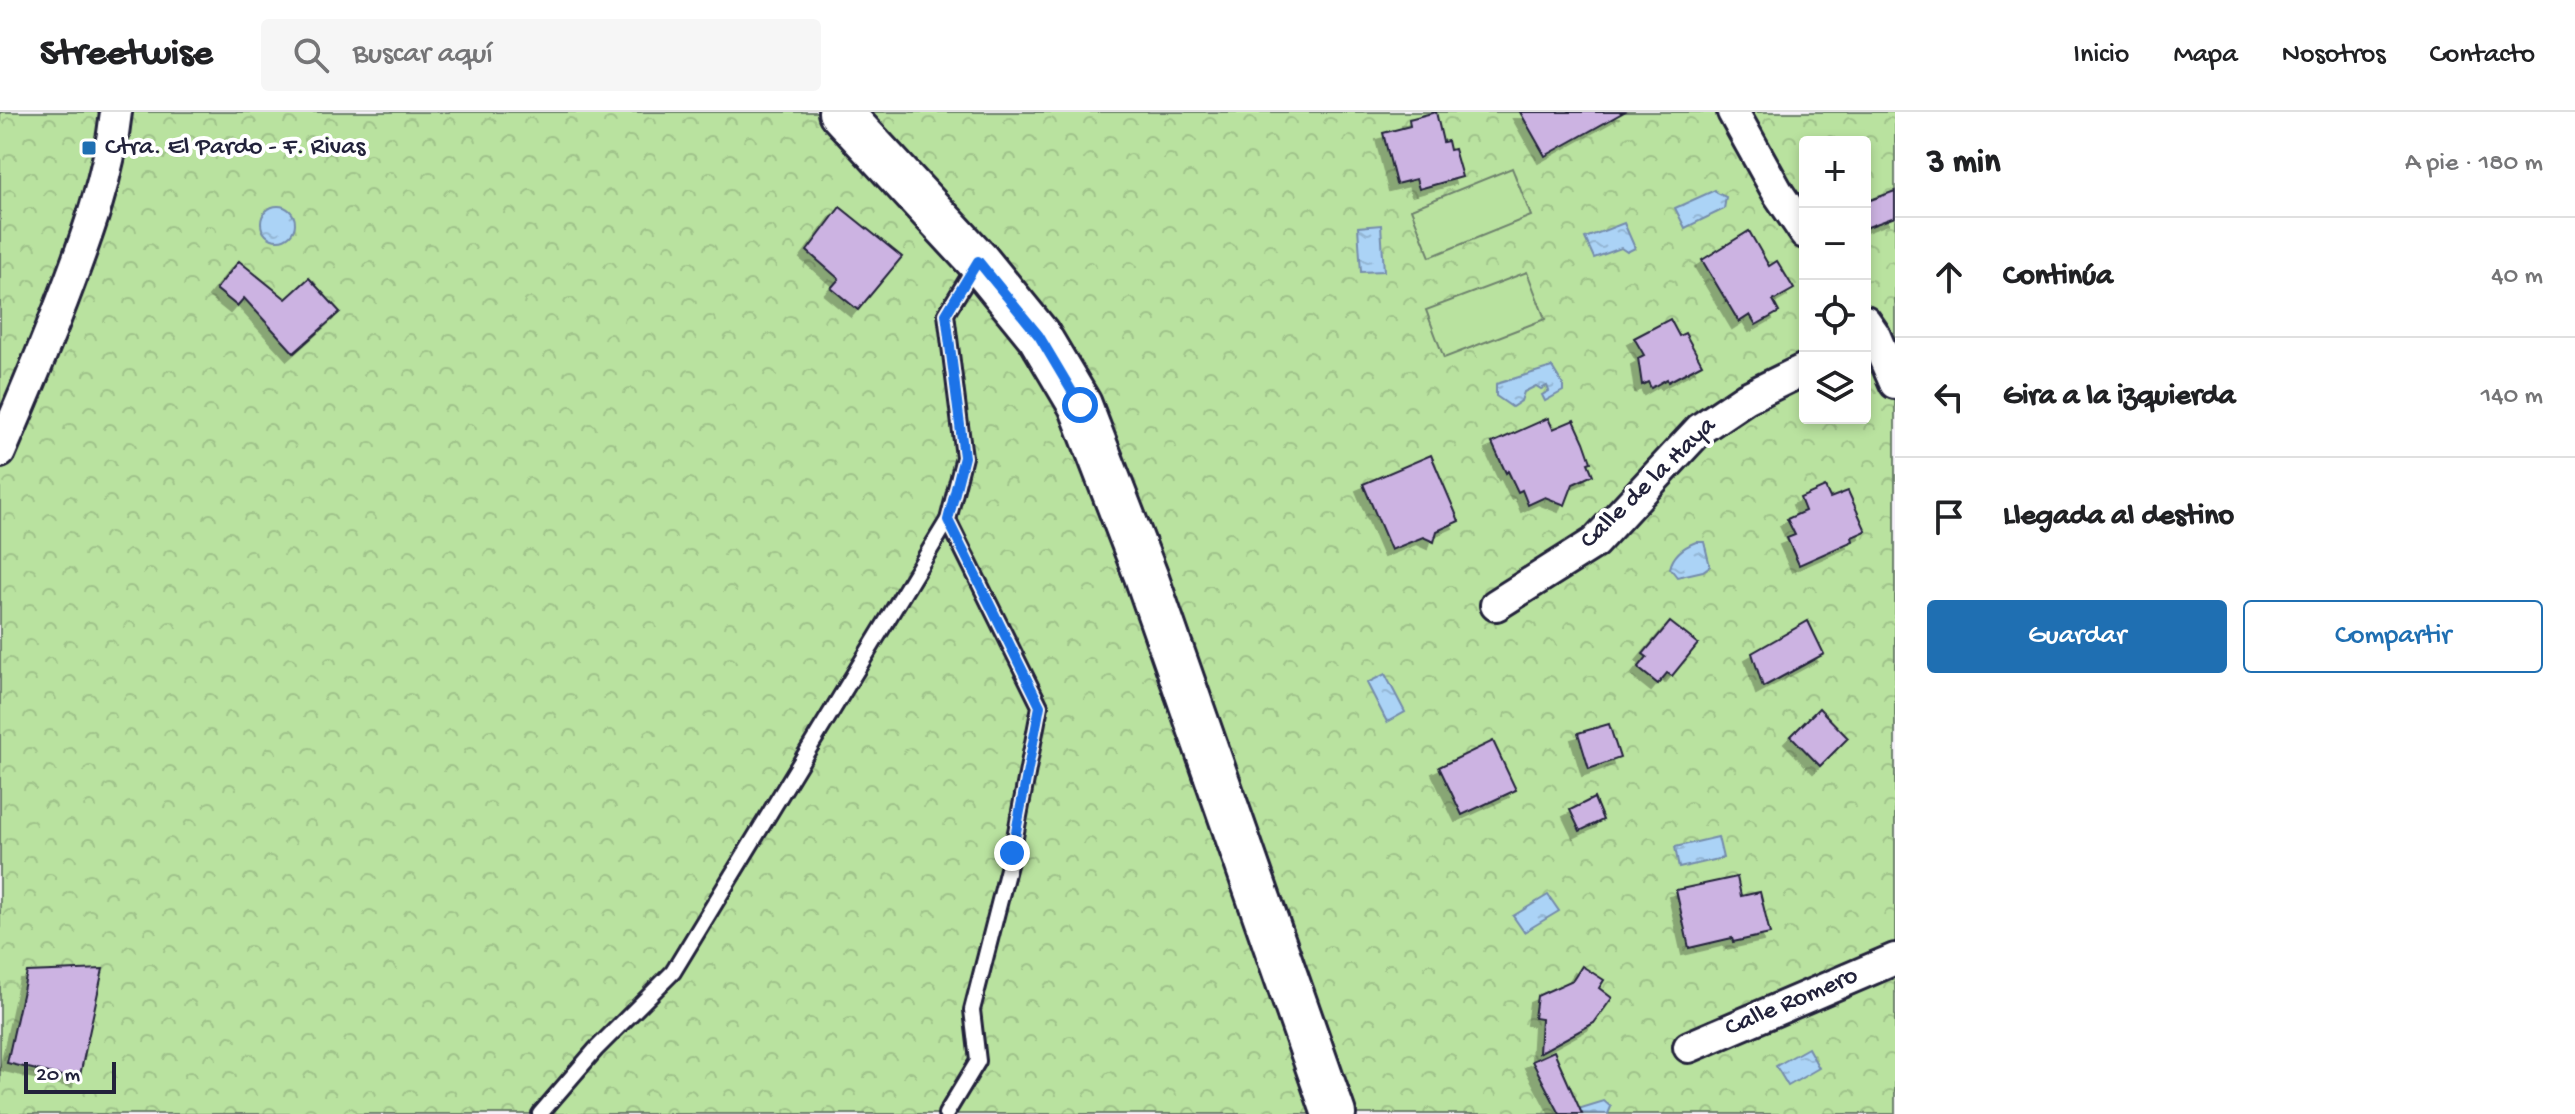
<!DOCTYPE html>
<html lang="es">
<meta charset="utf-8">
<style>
body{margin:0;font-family:"Gochi Hand",sans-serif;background:#f6f6f6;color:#202124}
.controls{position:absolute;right:24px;top:24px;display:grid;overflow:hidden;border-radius:8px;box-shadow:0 4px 12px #0003}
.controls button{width:72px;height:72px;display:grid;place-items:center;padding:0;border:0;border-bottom:2px solid #e0e0e0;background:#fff;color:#202124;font:40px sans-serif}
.scale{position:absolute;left:24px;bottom:20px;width:92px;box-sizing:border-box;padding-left:8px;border:4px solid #22223b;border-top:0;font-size:22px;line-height:28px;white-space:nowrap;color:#22223b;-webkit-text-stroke:6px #fff;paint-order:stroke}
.stop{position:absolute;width:24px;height:24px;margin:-18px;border:6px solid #1a73e8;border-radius:50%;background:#fff}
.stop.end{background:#1a73e8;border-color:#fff;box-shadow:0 2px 8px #0008}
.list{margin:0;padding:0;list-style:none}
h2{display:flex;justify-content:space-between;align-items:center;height:104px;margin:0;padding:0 32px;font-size:34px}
h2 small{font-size:26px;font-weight:400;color:#757577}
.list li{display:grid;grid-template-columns:52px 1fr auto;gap:24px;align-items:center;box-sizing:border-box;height:120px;padding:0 32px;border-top:2px solid #e0e0e0}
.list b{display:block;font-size:30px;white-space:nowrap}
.list em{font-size:26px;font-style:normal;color:#757577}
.actions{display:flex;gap:16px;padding:24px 32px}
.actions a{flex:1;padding:18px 0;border:2px solid #1f6fb2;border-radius:8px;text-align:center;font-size:28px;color:#1f6fb2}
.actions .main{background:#1f6fb2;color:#fff}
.icon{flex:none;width:44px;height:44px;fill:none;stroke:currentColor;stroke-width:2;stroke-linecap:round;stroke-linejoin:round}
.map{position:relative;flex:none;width:1895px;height:1002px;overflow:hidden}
header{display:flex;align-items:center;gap:48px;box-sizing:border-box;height:112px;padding:0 40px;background:#fff;border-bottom:2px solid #e0e0e0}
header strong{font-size:38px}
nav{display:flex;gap:44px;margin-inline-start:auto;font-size:28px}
.search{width:560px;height:72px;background:#f6f6f6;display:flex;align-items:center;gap:20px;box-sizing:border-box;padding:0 28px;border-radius:8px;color:#757577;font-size:30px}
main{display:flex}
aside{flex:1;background:#fff}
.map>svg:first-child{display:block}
.park{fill:url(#park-crowns);stroke:#6e826d;stroke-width:2;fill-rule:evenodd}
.pitch{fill:#b9e29f;stroke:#6e826d;stroke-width:2}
.water{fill:url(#water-ripples);stroke:#748cab;stroke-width:2}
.building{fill:#ccb3e2;stroke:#22223b;stroke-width:2;filter:url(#shadow)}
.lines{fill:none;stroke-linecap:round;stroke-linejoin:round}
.lane-casing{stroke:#22223b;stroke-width:20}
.street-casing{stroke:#22223b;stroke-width:36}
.secondary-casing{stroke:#22223b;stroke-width:48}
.lane{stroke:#fff;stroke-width:14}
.street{stroke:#fff;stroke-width:30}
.secondary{stroke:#fff;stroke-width:42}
.route{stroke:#1a73e8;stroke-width:10}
.poi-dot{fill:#1f6fb2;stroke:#fff;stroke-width:3}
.labels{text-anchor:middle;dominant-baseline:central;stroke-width:8;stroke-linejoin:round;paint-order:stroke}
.poi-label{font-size:26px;fill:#22223b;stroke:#fff;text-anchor:start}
.street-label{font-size:26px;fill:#22223b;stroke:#fff}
</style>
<header>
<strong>Streetwise</strong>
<div class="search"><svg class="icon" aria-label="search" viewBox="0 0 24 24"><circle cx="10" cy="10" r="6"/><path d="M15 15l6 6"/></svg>Buscar aquí</div>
<nav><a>Inicio</a><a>Mapa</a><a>Nosotros</a><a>Contacto</a></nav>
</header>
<main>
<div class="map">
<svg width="1895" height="1002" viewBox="0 0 1895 1002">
<defs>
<pattern id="park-crowns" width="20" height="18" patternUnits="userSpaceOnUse" patternTransform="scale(2)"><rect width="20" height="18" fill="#b9e29f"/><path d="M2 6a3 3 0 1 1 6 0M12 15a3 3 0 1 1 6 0" fill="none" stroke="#9fc28a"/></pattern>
<pattern id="water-ripples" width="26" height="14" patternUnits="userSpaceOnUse" patternTransform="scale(2)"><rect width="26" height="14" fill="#abd3f6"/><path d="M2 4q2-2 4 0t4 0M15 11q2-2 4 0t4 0" fill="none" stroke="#93b5d4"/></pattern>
<filter id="shadow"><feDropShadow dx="-7" dy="7" stdDeviation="0" flood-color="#0004"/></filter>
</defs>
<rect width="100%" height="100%" fill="#f5f0f9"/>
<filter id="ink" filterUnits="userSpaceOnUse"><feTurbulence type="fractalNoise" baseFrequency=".0125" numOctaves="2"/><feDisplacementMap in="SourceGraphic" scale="16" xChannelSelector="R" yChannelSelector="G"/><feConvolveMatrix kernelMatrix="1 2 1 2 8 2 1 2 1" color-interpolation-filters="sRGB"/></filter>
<g filter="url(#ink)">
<path class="park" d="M 0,0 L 1895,0 L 1895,1002 L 0,1002 ZM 1805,30 L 1865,30 L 1865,306 L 1805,306 Z"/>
<g class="pitch">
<polygon points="1512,56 1531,104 1430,145 1411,97"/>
<polygon points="1527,160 1545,207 1444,246 1426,198"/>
</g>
<g class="water">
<polygon points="1715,78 1717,81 1726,85 1724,97 1685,116 1675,96"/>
<circle cx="278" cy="111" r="17"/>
<polygon points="1624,111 1635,136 1627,140 1621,136 1594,146 1585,126"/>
<polygon points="1381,113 1384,159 1361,160 1358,115"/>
<polygon points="1552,255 1563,273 1563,279 1545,289 1542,283 1549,279 1547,274 1541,277 1536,274 1524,280 1521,289 1512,295 1496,284 1496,272"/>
<path d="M 1696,430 L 1704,430 L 1710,454 L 1703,459 L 1677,465 L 1670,456 C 1673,443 1683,435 1696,430 Z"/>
<polygon points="1385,562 1405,600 1387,610 1367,571"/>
<polygon points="1718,725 1723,746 1679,756 1675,735"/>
<polygon points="1548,783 1559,799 1524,820 1513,804"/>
<polygon points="1808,936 1819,956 1788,974 1776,954"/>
<polygon points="1604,989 1611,995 1608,1002 1565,1001"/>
</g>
<g class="building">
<polygon points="1436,0 1443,30 1448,29 1450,38 1454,37 1462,65 1419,77 1416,67 1396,72 1383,21 1410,14 1409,7"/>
<polygon points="1520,0 1624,0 1545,44"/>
<polygon points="1895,79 1895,105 1865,116 1865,90"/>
<polygon points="840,95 902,145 858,198 831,176 839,167 807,139"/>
<polygon points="1749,119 1769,154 1777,149 1794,177 1773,189 1779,200 1756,213 1750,203 1739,210 1702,148"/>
<polygon points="239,149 286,187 309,166 340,200 294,241 244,186 237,194 216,177"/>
<polygon points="1670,207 1679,224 1685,221 1702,252 1668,270 1667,267 1651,276 1648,270 1642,273 1638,246 1644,243 1634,226"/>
<polygon points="1548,306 1553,317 1574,308 1584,330 1591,350 1588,351 1593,363 1573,372 1565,393 1545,385 1528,393 1522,378 1518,380 1508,359 1506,361 1492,331"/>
<polygon points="1431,343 1459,409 1437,419 1434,430 1423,425 1391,438 1363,372"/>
<polygon points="1825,375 1830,386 1848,379 1866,419 1852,425 1853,429 1799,453 1787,426 1795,423 1787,407 1805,399 1800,386"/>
<polygon points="1808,509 1824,542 1763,575 1752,541"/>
<polygon points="1670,510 1698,532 1672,564 1667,561 1658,572 1638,556 1647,545 1643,542"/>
<polygon points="1819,596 1848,626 1820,654 1791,624"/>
<polygon points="1609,612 1620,646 1589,657 1578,621"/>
<polygon points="1493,629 1516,678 1462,703 1439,655"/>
<polygon points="1594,686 1603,708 1580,719 1570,698"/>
<polygon points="1737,765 1741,784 1760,780 1770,822 1733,830 1732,826 1689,836 1676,778"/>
<polygon points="1582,854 1604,868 1599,876 1612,886 1594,911 1539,941 1541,907 1534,906 1537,884 1573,868"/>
<polygon points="103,857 79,968 7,951 27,860"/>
<polygon points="1554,939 1582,1002 1560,1002 1532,949"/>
</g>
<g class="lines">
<g class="lane-casing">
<g id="lane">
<polyline points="540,1002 596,937 673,860 948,408 964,345 946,202 976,153"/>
<polyline points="946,1002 978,949 972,898 1012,741 1040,594 948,408"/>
</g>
</g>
<g class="street-casing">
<g id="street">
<polyline points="1733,0 1778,81 1805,121"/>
<polyline points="1865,209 1874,222 1895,271"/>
<path d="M 0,340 C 22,289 43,239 63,187 C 86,127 109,65 116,0"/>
<polyline points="1496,493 1594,431 1700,317 1746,286 1805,257"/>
<polyline points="1689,935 1895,847"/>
</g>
</g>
<g class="secondary-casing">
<polyline id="secondary" points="840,0 978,149 1039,224 1080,293 1146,464 1334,1002"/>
</g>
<use href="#lane" class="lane"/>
<use href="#street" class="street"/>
<use href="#secondary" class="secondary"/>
</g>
</g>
<g class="lines" filter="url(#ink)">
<polyline class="route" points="1012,741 1040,594 948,408 964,345 946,202 978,149 1039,224 1080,293"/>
</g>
<rect class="poi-dot" x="81" y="28" width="16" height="16" rx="4"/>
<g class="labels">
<g class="poi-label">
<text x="105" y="36">Ctra. El Pardo - F. Rivas</text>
</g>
<g class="street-label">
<text transform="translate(1649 372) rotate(-44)">Calle de la Haya</text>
<text transform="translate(1792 891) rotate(-23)">Calle Romero</text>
</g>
</g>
</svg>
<div class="controls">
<button>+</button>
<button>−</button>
<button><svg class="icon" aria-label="locate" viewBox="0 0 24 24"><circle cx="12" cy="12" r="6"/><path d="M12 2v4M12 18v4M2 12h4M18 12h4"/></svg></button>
<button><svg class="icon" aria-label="layers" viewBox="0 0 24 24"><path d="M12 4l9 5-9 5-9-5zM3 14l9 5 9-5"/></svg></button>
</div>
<div class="scale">20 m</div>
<div class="stop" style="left:1080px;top:293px"></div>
<div class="stop end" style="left:1012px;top:741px"></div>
</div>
<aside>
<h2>3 min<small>A pie · 180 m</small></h2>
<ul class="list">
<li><svg class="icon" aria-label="ahead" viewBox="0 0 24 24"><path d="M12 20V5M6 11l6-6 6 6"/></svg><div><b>Continúa</b></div><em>40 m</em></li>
<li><svg class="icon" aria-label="left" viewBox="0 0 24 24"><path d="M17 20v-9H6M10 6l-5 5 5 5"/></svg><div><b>Gira a la izquierda</b></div><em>140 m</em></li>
<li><svg class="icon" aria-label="arrive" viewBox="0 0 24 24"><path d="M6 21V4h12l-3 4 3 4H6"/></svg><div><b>Llegada al destino</b></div></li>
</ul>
<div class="actions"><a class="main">Guardar</a><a>Compartir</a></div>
</aside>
</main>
